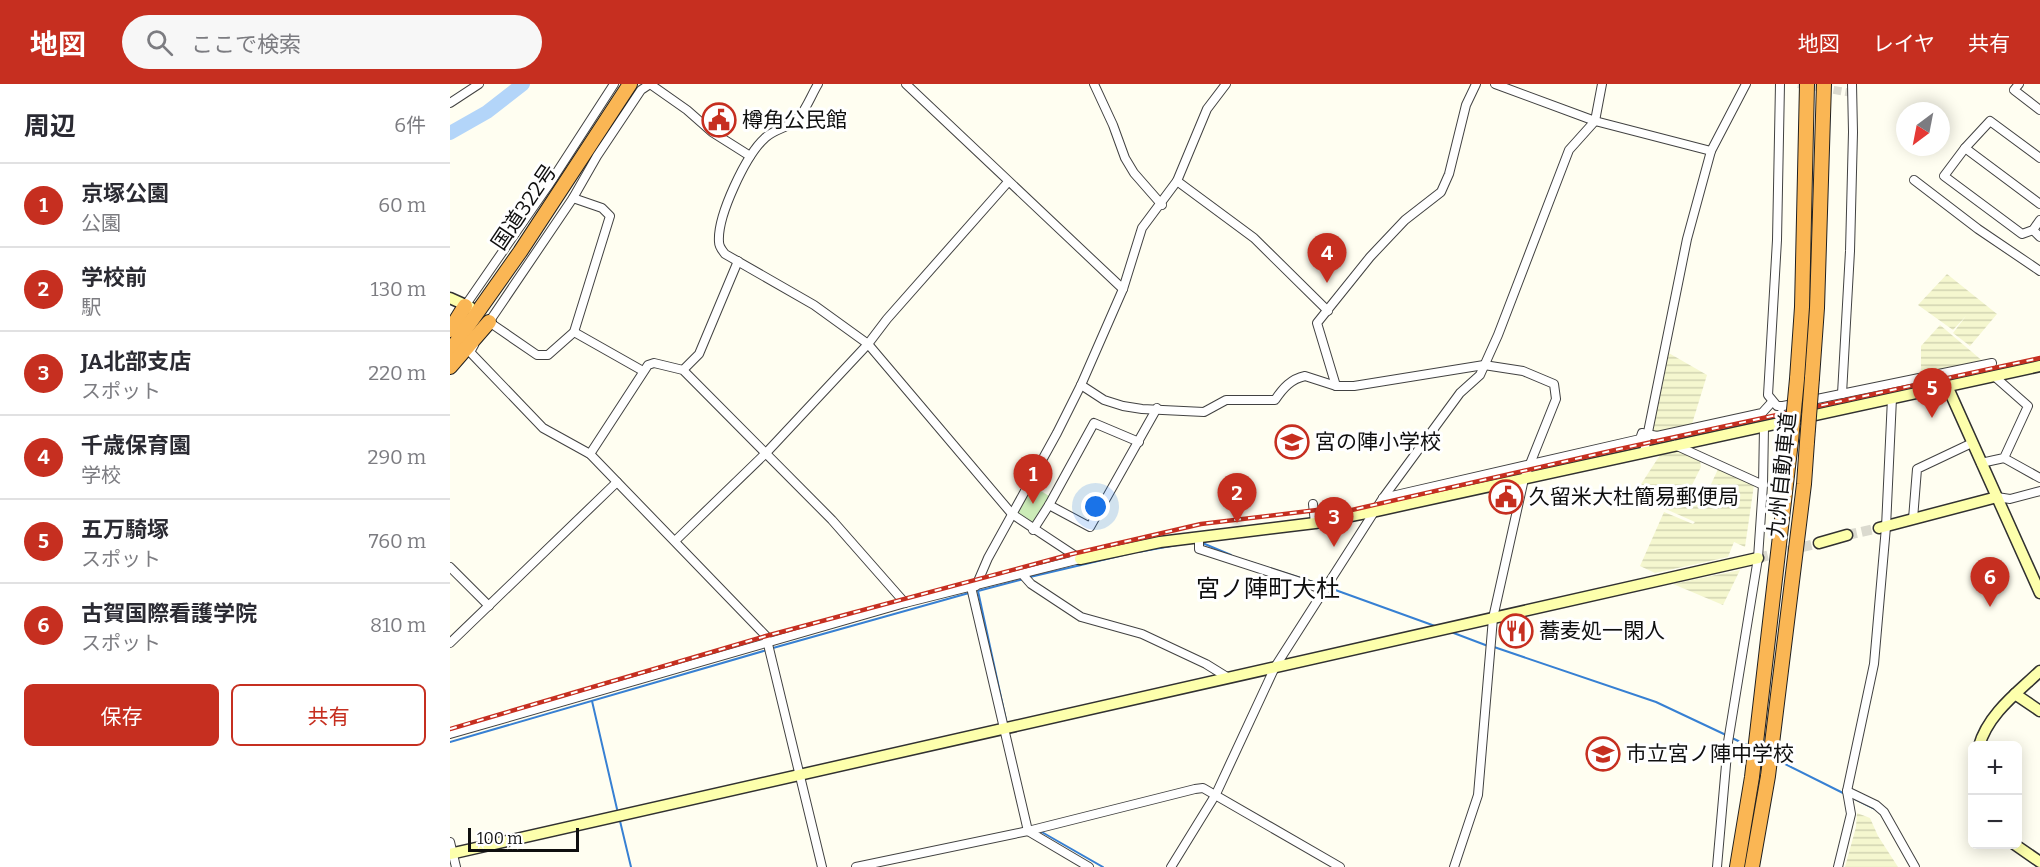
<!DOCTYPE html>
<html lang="ja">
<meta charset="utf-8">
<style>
body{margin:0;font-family:Bitter,"Noto Sans JP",serif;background:#f7f7f7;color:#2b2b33}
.controls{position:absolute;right:18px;bottom:18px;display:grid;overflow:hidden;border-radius:9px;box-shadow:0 3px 15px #0003}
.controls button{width:54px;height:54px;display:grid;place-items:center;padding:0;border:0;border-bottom:2px solid #e1e1e2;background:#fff;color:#2b2b33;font:30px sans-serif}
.compass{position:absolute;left:1446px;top:18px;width:54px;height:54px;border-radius:50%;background:#fff;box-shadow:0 3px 15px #0003;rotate:212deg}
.scale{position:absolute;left:18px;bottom:15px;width:111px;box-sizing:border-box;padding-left:6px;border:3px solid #0f0f0f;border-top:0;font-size:16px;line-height:21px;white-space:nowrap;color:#0f0f0f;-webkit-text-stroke:4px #fff;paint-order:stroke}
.you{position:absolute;left:646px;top:423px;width:21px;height:21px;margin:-15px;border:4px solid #fff;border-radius:50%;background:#1a73e8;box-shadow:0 0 0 9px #1a73e833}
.badge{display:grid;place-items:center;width:39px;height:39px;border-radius:50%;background:#c62f20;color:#fff;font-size:20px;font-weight:700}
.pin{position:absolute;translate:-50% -50px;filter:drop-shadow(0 2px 3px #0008)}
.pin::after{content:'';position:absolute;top:32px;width:21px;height:18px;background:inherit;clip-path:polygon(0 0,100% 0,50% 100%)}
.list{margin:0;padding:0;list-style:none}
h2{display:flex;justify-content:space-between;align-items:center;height:78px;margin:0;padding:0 24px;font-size:26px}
h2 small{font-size:20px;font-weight:400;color:#7c7c81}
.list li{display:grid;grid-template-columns:39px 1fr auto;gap:18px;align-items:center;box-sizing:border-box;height:84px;padding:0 24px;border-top:2px solid #e1e1e2}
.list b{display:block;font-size:22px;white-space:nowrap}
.list p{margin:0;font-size:20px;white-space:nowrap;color:#7c7c81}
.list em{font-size:20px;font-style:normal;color:#7c7c81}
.actions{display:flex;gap:12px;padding:18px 24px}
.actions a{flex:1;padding:14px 0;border:2px solid #c62f20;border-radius:9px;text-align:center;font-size:21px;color:#c62f20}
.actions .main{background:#c62f20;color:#fff}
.icon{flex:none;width:33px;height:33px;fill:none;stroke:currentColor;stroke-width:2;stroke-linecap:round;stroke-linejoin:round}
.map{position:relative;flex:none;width:1590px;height:783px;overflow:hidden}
header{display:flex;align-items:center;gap:36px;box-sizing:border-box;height:84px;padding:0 30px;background:#c62f20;color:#fff}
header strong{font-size:28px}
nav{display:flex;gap:33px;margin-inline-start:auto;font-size:21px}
.search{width:420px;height:54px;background:#f7f7f7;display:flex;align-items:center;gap:15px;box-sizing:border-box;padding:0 21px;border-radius:33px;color:#7c7c81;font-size:22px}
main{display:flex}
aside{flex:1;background:#fff}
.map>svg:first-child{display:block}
.farmland{fill:url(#farmland-rules)}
.park{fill:#ccecb8}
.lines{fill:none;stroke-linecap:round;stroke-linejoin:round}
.stream{stroke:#3780d3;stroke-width:2}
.river{stroke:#b3d5f9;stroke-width:14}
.street-tunnel{stroke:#dbdacf;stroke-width:8;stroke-dasharray:8 4;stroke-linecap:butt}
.secondary-tunnel{stroke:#dbdacf;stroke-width:10;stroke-dasharray:10 5;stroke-linecap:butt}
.street-casing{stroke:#424242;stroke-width:10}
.secondary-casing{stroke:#313131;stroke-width:13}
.highway-casing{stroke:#202020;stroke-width:16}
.street{stroke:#fff;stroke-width:8}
.secondary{stroke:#fdffac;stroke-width:10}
.highway{stroke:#fab654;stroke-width:14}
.rail-casing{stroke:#c62f20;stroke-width:4.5}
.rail{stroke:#fff;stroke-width:2;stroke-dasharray:7;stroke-linecap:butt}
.highway-bridge-casing{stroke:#202020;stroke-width:16;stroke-linecap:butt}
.highway-bridge{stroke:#fab654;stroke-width:14}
.labels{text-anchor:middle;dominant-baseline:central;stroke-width:6;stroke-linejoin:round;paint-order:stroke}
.poi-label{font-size:21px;fill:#0f0f0f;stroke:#fff;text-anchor:start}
.street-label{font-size:21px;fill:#0f0f0f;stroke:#fff}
.quarter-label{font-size:24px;fill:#0f0f0f;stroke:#fff}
</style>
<header>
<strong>地図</strong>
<div class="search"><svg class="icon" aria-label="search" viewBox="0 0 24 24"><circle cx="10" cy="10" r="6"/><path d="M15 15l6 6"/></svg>ここで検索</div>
<nav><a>地図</a><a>レイヤ</a><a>共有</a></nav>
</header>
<main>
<aside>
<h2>周辺<small>6件</small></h2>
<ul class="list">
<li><span class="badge">1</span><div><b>京塚公園</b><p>公園</p></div><em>60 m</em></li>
<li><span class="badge">2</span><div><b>学校前</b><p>駅</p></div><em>130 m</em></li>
<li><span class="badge">3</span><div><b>JA北部支店</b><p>スポット</p></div><em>220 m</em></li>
<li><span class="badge">4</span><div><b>千歳保育園</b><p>学校</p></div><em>290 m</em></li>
<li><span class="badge">5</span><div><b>五万騎塚</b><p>スポット</p></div><em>760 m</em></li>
<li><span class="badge">6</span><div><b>古賀国際看護学院</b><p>スポット</p></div><em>810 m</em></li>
</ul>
<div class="actions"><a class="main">保存</a><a>共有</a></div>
</aside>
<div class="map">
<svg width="1590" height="783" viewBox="0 0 1590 783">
<defs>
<pattern id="farmland-rules" width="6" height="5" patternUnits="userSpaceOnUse" patternTransform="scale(1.5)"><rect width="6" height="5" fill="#f5f7cf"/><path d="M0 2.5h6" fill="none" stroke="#d1d3b1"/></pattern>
</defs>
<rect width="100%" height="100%" fill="#fffef1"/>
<g class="farmland">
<polygon points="1497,190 1547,230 1520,262 1503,249 1516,232 1503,246 1468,221"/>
<polygon points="1490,241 1535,279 1471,291 1471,262"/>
<polygon points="1217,268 1257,291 1242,340 1205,349 1202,347"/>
<polygon points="1229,366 1250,375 1251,383 1241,403 1256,411 1269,383 1304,401 1295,463 1284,458 1278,473 1205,489 1190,482 1214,428 1243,440 1245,438 1184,411 1210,371"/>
<polygon points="1290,486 1273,521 1223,500"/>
<polygon points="1407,729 1420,734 1428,752 1448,783 1395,783 1406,743"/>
</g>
<polygon class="park" points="583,402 599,412 583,439 567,428"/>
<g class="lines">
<g class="stream">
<polyline points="750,458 781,471"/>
<polyline points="688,468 727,461"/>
<polyline points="794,476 863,498"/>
<polyline points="580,493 682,469"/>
<polyline points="877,503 985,542"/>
<polyline points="1001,548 1038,562"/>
<polyline points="1044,563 1206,618 1276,651"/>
<polyline points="323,564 519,509"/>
<polyline points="142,617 167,725"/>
<polyline points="557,641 528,507 574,495"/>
<polyline points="1282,654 1301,663"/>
<polyline points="0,658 317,566"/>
<polyline points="1325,675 1395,710"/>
<polyline points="1405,715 1427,726"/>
<polyline points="170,737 181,783"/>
<polyline points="590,747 653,783"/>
</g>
<polyline class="river" points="0,49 37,28 73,0"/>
<polyline class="street-tunnel" points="1348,0 1402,9"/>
<g class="secondary-tunnel">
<polyline points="1397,451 1429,444"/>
<polyline points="1308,474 1369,459"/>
</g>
<g class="street-casing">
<g id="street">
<polyline points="200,0 237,26 262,48 300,72"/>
<path d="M 368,0 C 362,10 357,23 350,32 C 341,44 325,44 315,54 C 296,71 267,132 269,158 C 269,163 272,166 275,170 L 364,221 L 418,260 L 562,430 L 630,475"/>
<polyline points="456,0 673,205"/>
<polyline points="644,0 663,41 675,74 684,89 712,121"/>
<polyline points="1045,0 1145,37 1152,0"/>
<polyline points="1330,0 1327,156 1318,311 1327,322 1333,322 1542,279"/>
<polyline points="1569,0 1564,6 1590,26"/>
<polyline points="0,19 29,0"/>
<polyline points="1515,64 1590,120"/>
<polyline points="1590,74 1540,37 1515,64 1494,92 1572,150 1583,146 1590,136"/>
<polyline points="1464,96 1528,145 1590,187"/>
<polyline points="727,97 804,154 878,227"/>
<polyline points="1583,146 1590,153"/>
<polyline points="15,222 98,102 164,0"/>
<polyline points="39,238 87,271 98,271 124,248 160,132 152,124 123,114"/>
<polyline points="37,241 123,114 147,72 191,6 200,0"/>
<polyline points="124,248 193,287"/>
<polyline points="24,261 20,268 93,344 140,370 316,552 372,783"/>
<polyline points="233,286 249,270 288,177"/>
<path d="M 631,301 L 654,316 L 673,322 L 692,325 L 754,328 L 776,316 L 825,316 C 833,304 841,295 855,292 L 886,302 L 904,302 L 1034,281 L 1073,287 L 1104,300 L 1106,315 L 1074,395 L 1043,534 L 1028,711 L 1004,783"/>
<polyline points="886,302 867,239 920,173 955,136 991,108 999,90 1016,21 1026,0"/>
<polyline points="1392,310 1400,167 1403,48 1402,0"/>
<polyline points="1225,361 1313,401"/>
<polyline points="1194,368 1237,155 1261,67 1296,0"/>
<polyline points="140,370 198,281 204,279 233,286 382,436 455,519"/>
<polyline points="1554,374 1590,394"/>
<polyline points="1531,379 1554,374 1578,322 1544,292"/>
<polyline points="1547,413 1560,415 1590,407"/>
<polyline points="933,414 1190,355 1192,349 1207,352 1312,329 1322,318"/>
<polyline points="863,420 865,439"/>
<polyline points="599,421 640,443 707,324"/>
<polyline points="1463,435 1467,385 1522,359"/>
<polyline points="583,446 599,421 644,339 689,358"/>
<polyline points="749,453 749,465 875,506"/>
<polyline points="225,457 316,369 418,260 437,235 558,98"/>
<polyline points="0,483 39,522"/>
<polyline points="573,491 581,500 631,533 692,550 756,580 777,593"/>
<polyline points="526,502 538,474 607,349 631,301 673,205 692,144 727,97 757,25 776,0"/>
<polyline points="521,503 578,747 639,783"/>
<polyline points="0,559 167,398"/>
<polyline points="0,650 455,519 630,475"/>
<polyline points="1397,707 1426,721 1434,728 1465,783"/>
<polyline points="0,758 6,783"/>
<polyline points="406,783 578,747 745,705 753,704 890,783"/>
<polyline points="721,783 766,710 825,583 933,414 1010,309 1030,291 1048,251 1119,66 1145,37 1261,67"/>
<polyline points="1267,783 1278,658 1308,474 1313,401 1314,343"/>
<polyline points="1388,783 1401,730 1397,707 1424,580 1436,443 1442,314"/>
</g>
</g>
<g class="secondary-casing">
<g id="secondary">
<polyline points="0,214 20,223"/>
<polyline points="1498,304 1590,509"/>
<polyline points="1429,444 1547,413"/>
<polyline points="1369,459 1397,451"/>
<polyline points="630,475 710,458 865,439 926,427 1590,282"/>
<polyline points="1565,610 1590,627"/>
<path d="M 1529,662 C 1538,630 1567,609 1590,587"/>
<polyline points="1564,760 1590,778"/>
<polyline points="0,770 1308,474"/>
</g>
</g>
<g class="highway-casing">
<g id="highway">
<polyline points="0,246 15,222"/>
<polyline points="0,267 70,168 180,0"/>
<polyline points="0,283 39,238"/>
<polyline points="1362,294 1367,224 1374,0"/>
<polyline points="1347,295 1352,223 1357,0"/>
<polyline points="1287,783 1302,693 1341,357"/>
<polyline points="1302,783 1318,692 1354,400 1357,358"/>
</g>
</g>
<use href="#street" class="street"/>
<use href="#secondary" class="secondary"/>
<use href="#highway" class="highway"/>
<g class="rail-casing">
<g id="rail">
<polyline points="893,428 1165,366 1590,274"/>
<polyline points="0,645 316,552 622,470 751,440 867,426 901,427"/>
</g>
</g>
<use href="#rail" class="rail"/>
<g class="highway-bridge-casing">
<g id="highway-bridge">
<polyline points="1341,357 1347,295"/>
<polyline points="1357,358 1362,294"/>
</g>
</g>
<use href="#highway-bridge" class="highway-bridge"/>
</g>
<defs>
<g id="civic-ring" transform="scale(1.725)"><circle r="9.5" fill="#fff" stroke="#c62f20" stroke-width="1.5"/><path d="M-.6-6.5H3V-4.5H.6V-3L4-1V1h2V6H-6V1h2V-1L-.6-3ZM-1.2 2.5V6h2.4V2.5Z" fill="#c62f20"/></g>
<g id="school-ring" transform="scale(1.725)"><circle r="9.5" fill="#fff" stroke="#c62f20" stroke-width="1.5"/><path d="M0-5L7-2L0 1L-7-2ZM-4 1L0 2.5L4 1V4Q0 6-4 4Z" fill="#c62f20"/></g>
<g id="restaurant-ring" transform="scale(1.725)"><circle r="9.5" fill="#fff" stroke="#c62f20" stroke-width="1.5"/><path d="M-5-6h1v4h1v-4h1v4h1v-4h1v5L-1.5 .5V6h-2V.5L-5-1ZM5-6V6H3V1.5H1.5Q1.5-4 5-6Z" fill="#c62f20"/></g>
</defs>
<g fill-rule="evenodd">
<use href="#civic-ring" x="269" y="36"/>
<use href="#school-ring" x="842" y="358"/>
<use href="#civic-ring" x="1056" y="413"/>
<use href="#restaurant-ring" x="1066" y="547"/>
<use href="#school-ring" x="1153" y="670"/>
</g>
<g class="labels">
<g class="poi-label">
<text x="292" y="36">樽角公民館</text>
<text x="865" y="358">宮の陣小学校</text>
<text x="1079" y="413">久留米大杜簡易郵便局</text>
<text x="1089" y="547">蕎麦処一閑人</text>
<text x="1176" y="670">市立宮ノ陣中学校</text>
</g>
<g class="street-label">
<text transform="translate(74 123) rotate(-56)">国道322号</text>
<text transform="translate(1332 391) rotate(-84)">九州自動車道</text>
</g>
<g class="quarter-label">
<text x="818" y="505">宮ノ陣町大杜</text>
</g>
</g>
</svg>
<div class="controls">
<button>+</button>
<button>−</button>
</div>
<svg class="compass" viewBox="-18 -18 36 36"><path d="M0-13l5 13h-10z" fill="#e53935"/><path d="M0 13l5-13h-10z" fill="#7c7c81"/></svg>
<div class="scale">100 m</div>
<div class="you"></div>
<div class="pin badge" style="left:583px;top:420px">1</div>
<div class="pin badge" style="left:787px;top:439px">2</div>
<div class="pin badge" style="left:884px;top:463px">3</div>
<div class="pin badge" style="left:877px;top:199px">4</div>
<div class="pin badge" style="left:1482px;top:334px">5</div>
<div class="pin badge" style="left:1540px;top:523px">6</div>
</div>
</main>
